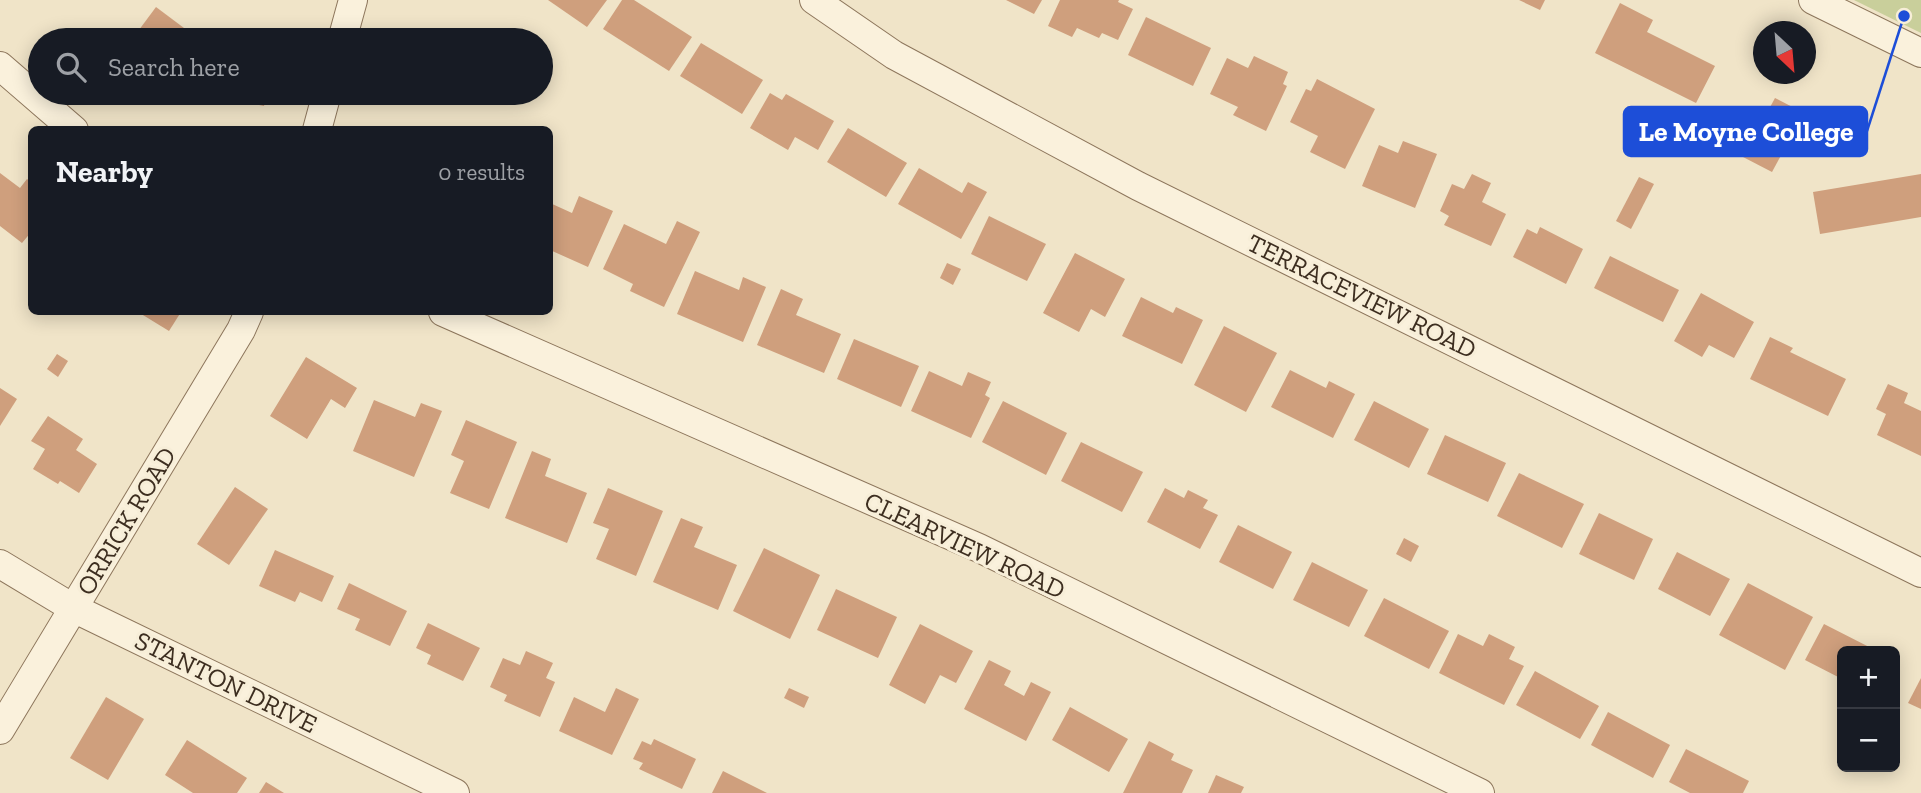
<!DOCTYPE html>
<meta charset="utf-8">
<style>
body{margin:0;font-family:"Zilla Slab",serif;background:#20242c;color:#f1f3f6}
.controls{position:absolute;right:21px;bottom:21px;display:grid;overflow:hidden;border-radius:10px;box-shadow:0 4px 18px #0003}
.controls button{width:63px;height:63px;display:grid;place-items:center;padding:0;border:0;border-bottom:2px solid #363941;background:#171b24;color:#f1f3f6;font:35px sans-serif}
.compass{position:absolute;left:1753px;top:21px;width:63px;height:63px;border-radius:50%;background:#171b24;box-shadow:0 4px 18px #0003;rotate:154deg}
.list{margin:0;padding:0;list-style:none}
h2{display:flex;justify-content:space-between;align-items:center;height:91px;margin:0;padding:0 28px;font-size:30px}
h2 small{font-size:23px;font-weight:400;color:#9ea1a6}
.icon{flex:none;width:38px;height:38px;fill:none;stroke:currentColor;stroke-width:2;stroke-linecap:round;stroke-linejoin:round}
.map{position:relative;flex:none;width:1921px;height:793px;overflow:hidden}
.search{position:absolute;background:#171b24;box-shadow:0 4px 18px #0003;left:28px;top:28px;width:525px;height:77px;display:flex;align-items:center;gap:18px;box-sizing:border-box;padding:0 24px;border-radius:38px;color:#9ea1a6;font-size:26px}
.panel{position:absolute;background:#171b24;box-shadow:0 4px 18px #0003;left:28px;top:126px;width:525px;height:189px;border-radius:10px}
.map>svg:first-child{display:block}
.green{fill:#c9cf9b}
.building{fill:#cf9f7d}
.lines{fill:none;stroke-linecap:round;stroke-linejoin:round}
.minor-casing{stroke:#8d765c;stroke-width:30}
.minor{stroke:#faf1dc;stroke-width:28}
.labels{text-anchor:middle;dominant-baseline:central;stroke-width:6;stroke-linejoin:round;paint-order:stroke}
.street-label{font-size:26px;fill:#3d2e20;stroke:#f7eed8}
.leader{fill:none;stroke:#1d4ed8;stroke-width:2.5}
.callout-dot{fill:#1d4ed8;stroke:#f7eed8;stroke-width:2.5}
.callout{fill:#1d4ed8;stroke:#1d4ed8;stroke-width:2.5}
.callout-label{font-size:28px;text-anchor:middle;font-weight:bold;fill:#fff}
</style>
<div class="map">
<svg width="1921" height="793" viewBox="0 0 1921 793">
<rect width="100%" height="100%" fill="#f0e4c8"/>
<polygon class="green" points="1854,0 1921,0 1921,33"/>
<g class="building">
<polygon points="548,0 607,0 587,27"/>
<polygon points="622,0 634,0 692,37 669,71 603,29"/>
<polygon points="1006,0 1042,0 1034,14"/>
<polygon points="1060,0 1119,0 1118,2 1133,9 1118,40 1102,33 1099,38 1077,28 1072,37 1048,26"/>
<polygon points="1519,0 1545,0 1540,10"/>
<polygon points="1620,3 1653,20 1647,32 1715,66 1696,103 1595,53"/>
<polygon points="156,7 200,40 136,40 133,38"/>
<polygon points="1146,17 1211,48 1193,86 1128,55"/>
<polygon points="701,43 763,80 742,114 680,76"/>
<polygon points="1254,56 1288,72 1283,84 1287,86 1266,131 1233,115 1238,107 1210,94 1227,58 1248,68"/>
<polygon points="1317,79 1375,109 1345,169 1310,152 1318,136 1290,122 1306,89 1311,91"/>
<polygon points="227,93 267,93 264,106 225,98"/>
<polygon points="770,93 782,100 786,94 834,121 818,150 795,137 788,150 750,128"/>
<polygon points="1775,98 1804,113 1772,172 1743,157"/>
<polygon points="848,128 907,163 886,197 827,162"/>
<polygon points="1403,141 1437,154 1415,208 1362,186 1379,145 1398,153"/>
<polygon points="919,168 962,193 968,182 987,192 961,239 898,204"/>
<polygon points="0,173 20,188 27,179 32,183 32,231 22,243 0,226"/>
<polygon points="1472,174 1491,183 1482,202 1506,214 1491,246 1444,225 1449,216 1440,211 1452,184 1464,189"/>
<polygon points="1921,174 1921,217 1820,234 1813,192"/>
<polygon points="1639,177 1654,184 1631,229 1616,221"/>
<polygon points="579,196 613,211 588,267 550,250 550,203 572,213"/>
<polygon points="989,216 1046,244 1027,281 971,254"/>
<polygon points="677,221 700,232 664,307 630,291 633,284 603,269 624,224 666,244"/>
<polygon points="1540,227 1583,249 1566,284 1513,257 1527,229 1537,234"/>
<polygon points="1075,253 1125,279 1105,317 1091,309 1079,332 1043,313"/>
<polygon points="1610,256 1679,290 1663,322 1594,288"/>
<polygon points="947,263 961,269 953,285 940,278"/>
<polygon points="695,271 739,290 743,277 766,287 743,342 677,314"/>
<polygon points="781,289 803,299 796,315 841,334 824,373 757,345"/>
<polygon points="1701,293 1754,322 1734,358 1709,345 1702,357 1674,341"/>
<polygon points="1141,297 1173,313 1176,307 1203,320 1182,364 1122,336"/>
<polygon points="138,312 181,312 169,331"/>
<polygon points="1224,326 1277,353 1246,412 1194,385"/>
<polygon points="1770,337 1793,348 1790,352 1846,379 1828,416 1750,379"/>
<polygon points="854,339 919,366 901,407 837,379"/>
<polygon points="57,354 68,361 58,377 47,369"/>
<polygon points="306,357 357,388 345,408 331,399 307,439 270,416"/>
<polygon points="1290,370 1326,388 1329,381 1355,394 1333,438 1271,407"/>
<polygon points="929,371 962,386 968,372 991,382 985,395 990,398 971,438 911,411"/>
<polygon points="1888,384 1908,393 1904,403 1921,411 1921,456 1877,435 1886,414 1876,409"/>
<polygon points="0,388 17,399 0,426"/>
<polygon points="374,400 415,417 421,403 442,411 414,477 353,451"/>
<polygon points="1003,401 1067,433 1046,475 982,442"/>
<polygon points="1374,401 1429,429 1409,468 1354,440"/>
<polygon points="48,416 83,439 76,450 97,464 79,493 60,481 58,484 33,469 45,449 31,441"/>
<polygon points="466,420 517,442 489,509 450,493 464,461 451,455"/>
<polygon points="1445,435 1506,463 1488,502 1427,474"/>
<polygon points="1081,442 1143,472 1122,512 1061,481"/>
<polygon points="532,451 551,459 545,476 587,493 567,543 505,518"/>
<polygon points="1519,473 1584,504 1562,548 1497,516"/>
<polygon points="235,487 268,509 229,565 197,544"/>
<polygon points="608,488 663,511 636,576 596,559 609,529 593,523"/>
<polygon points="1165,488 1184,498 1188,490 1208,500 1203,508 1218,515 1200,549 1147,522"/>
<polygon points="1599,513 1653,539 1634,580 1579,554"/>
<polygon points="681,518 703,527 694,547 737,565 718,610 653,582"/>
<polygon points="1238,525 1292,552 1273,589 1219,562"/>
<polygon points="1404,538 1419,546 1411,562 1396,554"/>
<polygon points="764,548 820,575 790,639 733,611"/>
<polygon points="275,550 334,576 322,602 300,592 295,602 259,586"/>
<polygon points="1677,552 1730,579 1710,616 1658,589"/>
<polygon points="1312,562 1368,590 1349,627 1293,600"/>
<polygon points="349,583 407,611 390,646 355,630 360,619 337,609"/>
<polygon points="1748,583 1813,617 1785,670 1719,635"/>
<polygon points="836,589 897,617 878,658 817,630"/>
<polygon points="1384,598 1449,631 1429,669 1364,636"/>
<polygon points="428,623 480,648 463,681 427,664 431,655 416,648"/>
<polygon points="920,624 973,651 956,683 940,675 925,704 889,685"/>
<polygon points="1824,624 1877,651 1842,651 1842,679 1805,660"/>
<polygon points="1458,634 1483,646 1489,634 1515,647 1509,659 1524,666 1504,705 1439,673"/>
<polygon points="526,651 553,663 546,678 555,682 540,717 504,701 507,695 490,687 503,658 520,665"/>
<polygon points="989,660 1011,671 1004,685 1024,696 1031,682 1051,692 1026,741 964,709"/>
<polygon points="1535,671 1599,706 1580,739 1516,705"/>
<polygon points="1921,678 1921,709 1908,703"/>
<polygon points="616,688 639,699 612,755 559,731 574,697 605,712"/>
<polygon points="789,688 809,697 804,708 784,698"/>
<polygon points="106,697 144,719 108,780 70,758"/>
<polygon points="1070,707 1128,739 1109,772 1052,740"/>
<polygon points="1608,712 1670,745 1653,778 1591,745"/>
<polygon points="654,739 696,759 682,789 639,769 643,763 633,759 642,741 651,745"/>
<polygon points="187,740 247,778 237,793 193,793 165,775"/>
<polygon points="1149,741 1174,754 1171,760 1193,770 1182,793 1123,793"/>
<polygon points="1686,749 1749,781 1743,793 1690,793 1669,782"/>
<polygon points="723,771 767,793 712,793"/>
<polygon points="1216,775 1244,787 1241,793 1208,793"/>
<polygon points="266,782 284,793 259,793"/>
</g>
<g class="lines">
<g class="minor-casing">
<g id="minor">
<polyline points="814,0 894,55 1138,186 1921,573"/>
<polyline points="1813,0 1921,53"/>
<polyline points="342,40 353,0"/>
<polyline points="0,66 74,130"/>
<polyline points="317,130 327,93"/>
<polyline points="443,312 979,548 1480,793"/>
<polyline points="0,564 73,608 455,793"/>
<polyline points="0,730 241,330 249,312"/>
</g>
</g>
<use href="#minor" class="minor"/>
</g>
<g class="labels">
<g class="street-label">
<text transform="translate(1362 296) rotate(26)">TERRACEVIEW ROAD</text>
<text transform="translate(126 521) rotate(-59)">ORRICK ROAD</text>
<text transform="translate(965 545) rotate(25)">CLEARVIEW ROAD</text>
<text transform="translate(226 682) rotate(26)">STANTON DRIVE</text>
</g>
</g>
<path class="leader" d="M1904 16L1867 131"/>
<circle class="callout-dot" cx="1904" cy="16" r="7"/>
<rect class="callout" x="1624" y="107" width="243" height="49" rx="7"/>
<g class="callout-label">
<text x="1746" y="141">Le Moyne College</text>
</g>
</svg>
<div class="controls">
<button>+</button>
<button>−</button>
</div>
<svg class="compass" viewBox="-18 -18 36 36"><path d="M0-13l5 13h-10z" fill="#e53935"/><path d="M0 13l5-13h-10z" fill="#9ea1a6"/></svg>
<div class="search"><svg class="icon" aria-label="search" viewBox="0 0 24 24"><circle cx="10" cy="10" r="6"/><path d="M15 15l6 6"/></svg>Search here</div>
<section class="panel">
<h2>Nearby<small>0 results</small></h2>
<ul class="list">
</ul>
</section>
</div>
